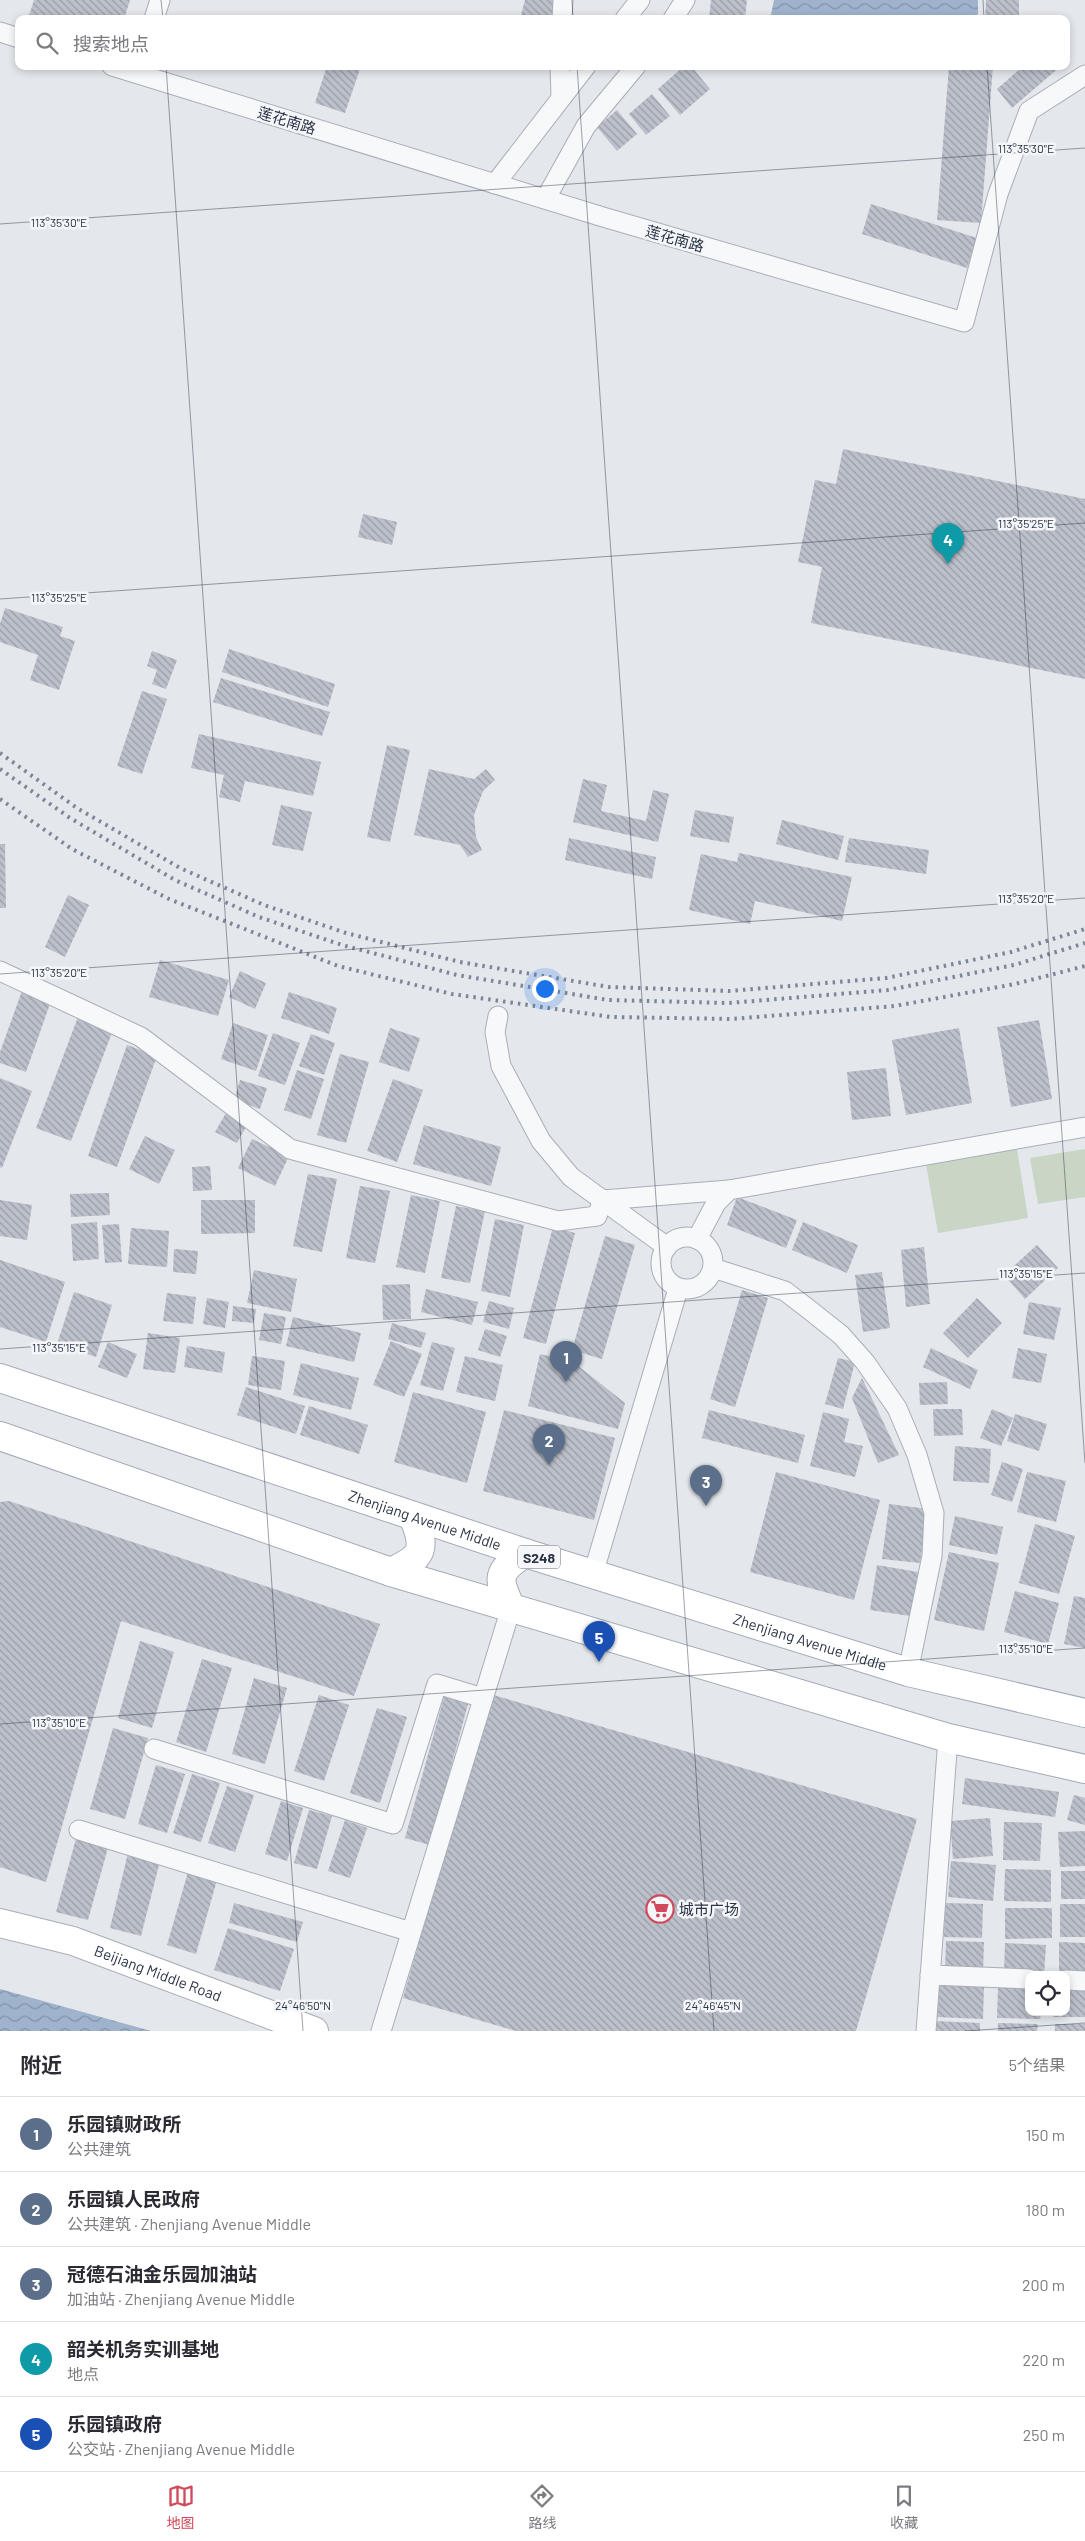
<!DOCTYPE html>
<html lang="zh">
<meta charset="utf-8">
<style>
body{margin:0;font-family:Barlow,"Noto Sans SC",sans-serif;background:#f2f2f3;color:#2b2b33}
.controls{position:absolute;right:15px;bottom:15px;display:grid;overflow:hidden;border-radius:10px;box-shadow:0 2px 8px #0003}
.controls button{width:45px;height:45px;display:grid;place-items:center;padding:0;border:0;border-bottom:1px solid #e1e1e2;background:#fff;color:#2b2b33;font:25px sans-serif}
.you{position:absolute;left:544px;top:988px;width:18px;height:18px;margin:-12px;border:4px solid #fff;border-radius:50%;background:#1a73e8;box-shadow:0 0 0 8px #1a73e833}
.badge{display:grid;place-items:center;width:32px;height:32px;border-radius:50%;background:#d1495b;color:#fff;font-size:16px;font-weight:700}
.pin{position:absolute;translate:-50% -41px;filter:drop-shadow(0 1px 2px #0008)}
.pin::after{content:'';position:absolute;top:26px;width:18px;height:15px;background:inherit;clip-path:polygon(0 0,100% 0,50% 100%)}
.list{margin:0;padding:0;list-style:none}
h2{display:flex;justify-content:space-between;align-items:center;height:65px;margin:0;padding:0 20px;font-size:21px}
h2 small{font-size:16px;font-weight:400;color:#7c7c81}
.list li{display:grid;grid-template-columns:32px 1fr auto;gap:15px;align-items:center;box-sizing:border-box;height:75px;padding:0 20px;border-top:1px solid #e1e1e2}
.list b{display:block;font-size:19px;white-space:nowrap}
.list p{margin:0;font-size:16px;white-space:nowrap;color:#7c7c81}
.list em{font-size:16px;font-style:normal;color:#7c7c81}
.icon{flex:none;width:28px;height:28px;fill:none;stroke:currentColor;stroke-width:2;stroke-linecap:round;stroke-linejoin:round}
.map{position:relative;flex:none;width:1085px;height:2031px;overflow:hidden}
.search{position:absolute;background:#fff;box-shadow:0 2px 8px #0003;left:15px;right:15px;top:15px;height:55px;display:flex;align-items:center;gap:12px;box-sizing:border-box;padding:0 18px;border-radius:10px;color:#7c7c81;font-size:19px}
.sheet{height:440px;background:#fff}
nav{display:flex;justify-content:space-around;align-items:center;box-sizing:border-box;height:70px;border-top:1px solid #e1e1e2;background:#fff;font-size:14px;color:#7c7c81}
nav a{display:grid;justify-items:center;gap:2px}
nav .on{color:#d1495b}
.map>svg:first-child{display:block}
.green{fill:#c9d6c5}
.water{fill:url(#water-waves)}
.building{fill:url(#building-back-hatch)}
.lines{fill:none;stroke-linecap:round;stroke-linejoin:round}
.street-casing{stroke:#a9aeb7;stroke-width:21}
.secondary-casing{stroke:#a9aeb7;stroke-width:30}
.primary-casing{stroke:#a3abb8;stroke-width:30}
.street{stroke:#f7f8fa;stroke-width:19}
.secondary{stroke:#fff;stroke-width:28}
.primary{stroke:#fff;stroke-width:28}
.rail{stroke:#7d8696;stroke-width:4;stroke-dasharray:2.5 5;stroke-linecap:butt}
.ticks{fill:none;stroke:#2b3445;stroke-width:1;stroke-opacity:0.45}
.labels{text-anchor:middle;dominant-baseline:central;stroke-width:5;stroke-linejoin:round;paint-order:stroke}
.shield{fill:#f4f6f9;stroke:#676e7b;stroke-width:1}
.shield-label{font-size:14px;font-weight:bold;fill:#2b3445}
.street-label{font-size:15px;fill:#2b3445;stroke:#f4f6f9}
.poi-label{font-size:15px;fill:#2b3445;stroke:#f4f6f9;text-anchor:start}
.ticks-label{font-size:12px;text-anchor:middle;fill:#2b3445;stroke:#f4f6f9;stroke-width:5;stroke-linejoin:round;paint-order:stroke}
</style>
<div class="map">
<svg width="1085" height="2031" viewBox="0 0 1085 2031">
<defs>
<pattern id="water-waves" width="16" height="10" patternUnits="userSpaceOnUse" patternTransform="scale(1.25)"><rect width="16" height="10" fill="#9fb4cc"/><path d="M0 5q4-4 8 0t8 0" fill="none" stroke="#8293a7"/></pattern>
<pattern id="building-back-hatch" width="6" height="6" patternUnits="userSpaceOnUse" patternTransform="scale(1.25)"><rect width="6" height="6" fill="#bbc0ca"/><path d="M-1 5l2 2M0 0l6 6M5-1l2 2" fill="none" stroke="#989da6"/></pattern>
</defs>
<rect width="100%" height="100%" fill="#e4e7ec"/>
<g class="green">
<polygon points="1017,1149 1028,1218 938,1233 926,1164"/>
<polygon points="1085,1149 1085,1197 1038,1204 1030,1158"/>
</g>
<g class="water">
<polygon points="774,0 978,0 978,14 970,19 770,19"/>
<polygon points="0,1989 151,2031 0,2031"/>
</g>
<g class="building">
<polygon points="34,0 130,0 124,19 28,19"/>
<polygon points="525,0 557,0 552,19 520,19"/>
<polygon points="711,0 747,0 745,19 709,19"/>
<polygon points="986,0 1019,0 1019,19 985,19"/>
<polygon points="327,66 361,66 345,113 315,103"/>
<polygon points="684,66 691,66 710,89 680,115 658,89"/>
<polygon points="949,66 993,66 981,223 937,220"/>
<polygon points="1023,66 1061,66 1012,108 997,89"/>
<polygon points="652,94 670,116 646,135 629,114"/>
<polygon points="617,110 637,134 617,151 597,127"/>
<polygon points="871,204 977,238 967,268 862,234"/>
<polygon points="843,449 1085,499 1085,679 811,623 822,567 798,562 815,480 836,484"/>
<polygon points="363,514 397,522 392,545 358,537"/>
<polygon points="5,608 63,627 60,636 75,641 59,690 30,680 38,655 0,642 0,624"/>
<polygon points="229,649 335,684 328,707 222,672"/>
<polygon points="152,651 177,660 166,689 152,684 157,670 147,666"/>
<polygon points="221,678 330,712 322,736 213,702"/>
<polygon points="142,691 167,699 142,774 117,766"/>
<polygon points="199,734 321,762 313,796 245,781 240,802 219,797 224,775 191,768"/>
<polygon points="387,745 410,750 390,842 367,837"/>
<polygon points="429,769 474,779 486,769 495,780 483,791 474,815 476,837 482,850 468,857 460,845 414,835"/>
<polygon points="583,779 607,785 601,811 646,821 653,790 669,794 658,842 573,822"/>
<polygon points="281,805 312,812 303,851 272,845"/>
<polygon points="695,810 734,817 729,843 690,836"/>
<polygon points="782,820 844,836 838,860 776,844"/>
<polygon points="569,838 656,857 652,879 565,860"/>
<polygon points="849,838 929,850 926,874 845,862"/>
<polygon points="0,844 5,844 6,908 0,908"/>
<polygon points="739,853 852,877 842,921 755,901 750,924 689,910 701,854 737,862"/>
<polygon points="68,895 89,905 65,957 45,947"/>
<polygon points="160,960 229,980 218,1016 149,997"/>
<polygon points="240,971 266,983 255,1009 229,997"/>
<polygon points="22,991 51,1001 26,1072 0,1063 0,1052"/>
<polygon points="289,992 337,1008 329,1034 281,1018"/>
<polygon points="78,1017 113,1030 71,1141 36,1128"/>
<polygon points="1039,1020 1052,1099 1011,1107 997,1027"/>
<polygon points="233,1023 268,1035 256,1071 221,1059"/>
<polygon points="390,1028 420,1038 409,1072 379,1062"/>
<polygon points="959,1028 972,1103 906,1115 892,1040"/>
<polygon points="273,1033 300,1043 285,1085 258,1076"/>
<polygon points="311,1034 335,1043 324,1075 299,1066"/>
<polygon points="127,1045 157,1056 117,1167 88,1156"/>
<polygon points="340,1054 369,1062 346,1143 317,1135"/>
<polygon points="886,1068 891,1116 852,1120 847,1072"/>
<polygon points="297,1070 324,1079 311,1119 284,1110"/>
<polygon points="0,1078 32,1091 2,1168 0,1167"/>
<polygon points="393,1079 423,1090 397,1162 367,1151"/>
<polygon points="240,1080 267,1088 260,1109 234,1100"/>
<polygon points="226,1113 247,1125 237,1143 215,1132"/>
<polygon points="424,1125 501,1147 491,1186 413,1164"/>
<polygon points="145,1136 175,1150 159,1184 129,1169"/>
<polygon points="252,1139 289,1156 275,1186 238,1168"/>
<polygon points="210,1166 212,1190 193,1191 192,1167"/>
<polygon points="308,1174 337,1179 322,1252 293,1246"/>
<polygon points="360,1186 390,1191 375,1263 346,1258"/>
<polygon points="109,1193 110,1215 71,1217 70,1194"/>
<polygon points="411,1195 440,1201 425,1273 396,1267"/>
<polygon points="737,1197 797,1220 786,1248 727,1225"/>
<polygon points="0,1200 32,1205 27,1240 0,1236"/>
<polygon points="201,1200 255,1200 255,1233 201,1234"/>
<polygon points="456,1206 485,1211 470,1283 441,1278"/>
<polygon points="495,1219 524,1225 510,1297 481,1291"/>
<polygon points="97,1222 99,1259 73,1261 71,1224"/>
<polygon points="803,1222 858,1245 847,1273 792,1250"/>
<polygon points="119,1224 122,1262 105,1263 102,1225"/>
<polygon points="553,1227 575,1233 546,1344 523,1338"/>
<polygon points="131,1228 169,1231 167,1267 128,1264"/>
<polygon points="605,1236 635,1245 602,1359 572,1350"/>
<polygon points="1037,1245 1058,1268 1025,1299 1004,1275"/>
<polygon points="924,1247 930,1304 906,1307 901,1250"/>
<polygon points="174,1249 198,1251 196,1274 173,1272"/>
<polygon points="0,1260 65,1282 46,1342 0,1327"/>
<polygon points="254,1270 297,1279 291,1312 247,1303"/>
<polygon points="882,1272 890,1328 863,1332 855,1275"/>
<polygon points="410,1284 411,1319 383,1320 382,1285"/>
<polygon points="426,1289 478,1302 472,1325 421,1312"/>
<polygon points="742,1290 768,1298 735,1407 710,1399"/>
<polygon points="74,1292 112,1305 96,1357 57,1344"/>
<polygon points="167,1293 196,1297 193,1324 163,1321"/>
<polygon points="207,1298 229,1302 225,1328 203,1324"/>
<polygon points="977,1298 1002,1323 968,1358 943,1333"/>
<polygon points="489,1301 514,1308 509,1329 483,1322"/>
<polygon points="1029,1302 1061,1308 1054,1340 1023,1334"/>
<polygon points="233,1306 256,1309 254,1323 232,1321"/>
<polygon points="264,1313 286,1317 281,1344 259,1340"/>
<polygon points="293,1317 361,1333 354,1362 286,1346"/>
<polygon points="392,1323 426,1333 421,1348 388,1339"/>
<polygon points="485,1329 507,1336 500,1357 478,1350"/>
<polygon points="148,1333 180,1338 175,1373 143,1369"/>
<polygon points="391,1341 422,1354 404,1397 373,1385"/>
<polygon points="108,1342 137,1354 127,1378 98,1367"/>
<polygon points="432,1342 455,1348 443,1391 420,1385"/>
<polygon points="187,1346 225,1352 222,1373 184,1367"/>
<polygon points="931,1348 978,1370 970,1389 923,1367"/>
<polygon points="1018,1348 1047,1354 1041,1383 1012,1378"/>
<polygon points="540,1354 572,1361 625,1403 618,1429 528,1406"/>
<polygon points="252,1356 285,1361 281,1390 248,1385"/>
<polygon points="465,1356 503,1365 495,1401 456,1392"/>
<polygon points="838,1358 855,1362 843,1409 825,1404"/>
<polygon points="301,1363 359,1378 351,1410 293,1395"/>
<polygon points="862,1378 899,1455 878,1463 852,1398"/>
<polygon points="947,1382 948,1404 920,1405 919,1383"/>
<polygon points="246,1387 305,1406 296,1434 237,1415"/>
<polygon points="413,1392 486,1412 467,1483 394,1462"/>
<polygon points="309,1406 368,1425 359,1454 300,1435"/>
<polygon points="933,1409 962,1409 963,1435 934,1436"/>
<polygon points="992,1409 1013,1418 1001,1446 980,1438"/>
<polygon points="504,1410 615,1438 594,1520 483,1491"/>
<polygon points="709,1410 805,1435 798,1463 702,1438"/>
<polygon points="823,1412 849,1419 844,1442 863,1446 855,1477 810,1466"/>
<polygon points="1015,1414 1047,1424 1039,1451 1007,1441"/>
<polygon points="955,1446 991,1449 989,1483 953,1481"/>
<polygon points="1002,1462 1023,1469 1012,1502 991,1495"/>
<polygon points="776,1472 880,1500 854,1600 750,1572"/>
<polygon points="1027,1472 1066,1481 1056,1522 1017,1512"/>
<polygon points="9,1501 380,1624 354,1696 121,1621 46,1882 0,1867 0,1502"/>
<polygon points="889,1504 928,1509 920,1563 882,1559"/>
<polygon points="955,1516 1003,1527 997,1555 949,1545"/>
<polygon points="1035,1524 1075,1536 1059,1594 1019,1583"/>
<polygon points="949,1552 999,1563 984,1631 934,1620"/>
<polygon points="877,1565 918,1572 910,1616 870,1610"/>
<polygon points="1015,1591 1059,1603 1048,1644 1004,1632"/>
<polygon points="1074,1596 1085,1598 1085,1648 1064,1644"/>
<polygon points="140,1641 174,1652 152,1728 118,1718"/>
<polygon points="202,1659 232,1668 206,1752 176,1742"/>
<polygon points="254,1678 287,1688 265,1764 232,1754"/>
<polygon points="490,1694 917,1819 856,2031 516,2031 403,1998"/>
<polygon points="319,1695 349,1705 324,1781 294,1771"/>
<polygon points="444,1697 468,1704 430,1845 405,1838"/>
<polygon points="377,1708 407,1717 380,1803 350,1793"/>
<polygon points="113,1728 148,1738 125,1819 90,1809"/>
<polygon points="156,1765 185,1774 167,1833 138,1824"/>
<polygon points="192,1774 220,1783 201,1842 173,1833"/>
<polygon points="965,1778 1059,1792 1055,1817 962,1804"/>
<polygon points="227,1786 254,1795 235,1852 208,1843"/>
<polygon points="1074,1795 1085,1798 1085,1825 1067,1820"/>
<polygon points="281,1801 303,1808 287,1861 265,1854"/>
<polygon points="309,1810 332,1816 317,1869 294,1863"/>
<polygon points="990,1818 993,1856 953,1859 950,1821"/>
<polygon points="345,1820 367,1828 350,1878 328,1871"/>
<polygon points="1004,1822 1042,1823 1040,1861 1003,1860"/>
<polygon points="1085,1831 1085,1866 1060,1867 1058,1832"/>
<polygon points="77,1835 109,1844 88,1920 56,1912"/>
<polygon points="128,1853 160,1861 141,1936 110,1928"/>
<polygon points="951,1861 996,1865 993,1901 948,1897"/>
<polygon points="1005,1869 1051,1870 1051,1902 1004,1901"/>
<rect x="1061" y="1871" width="24" height="28"/>
<polygon points="188,1872 217,1880 196,1954 167,1945"/>
<polygon points="234,1903 303,1922 297,1942 229,1923"/>
<polygon points="945,1903 983,1904 982,1938 944,1937"/>
<rect x="1060" y="1904" width="25" height="33"/>
<polygon points="1005,1908 1052,1908 1052,1938 1005,1939"/>
<polygon points="228,1928 294,1949 280,1991 214,1970"/>
<polygon points="946,1941 984,1942 983,1973 945,1972"/>
<polygon points="1059,1942 1085,1943 1085,1975 1059,1975"/>
<polygon points="1005,1943 1046,1945 1044,1975 1004,1973"/>
<polygon points="936,1985 984,1987 983,2019 935,2017"/>
<polygon points="998,1986 1029,1987 1029,2012 1041,2012 1040,2019 997,2018"/>
<polygon points="1066,1990 1085,1990 1085,2017 1053,2017 1053,2012 1066,2012"/>
<polygon points="934,2021 980,2023 980,2031 934,2031"/>
<polygon points="998,2023 1038,2024 1037,2031 998,2031"/>
<rect x="1055" y="2024" width="30" height="7"/>
</g>
<g class="lines">
<g class="street-casing">
<g id="street">
<polyline points="154,19 160,0"/>
<polyline points="562,19 563,0"/>
<polyline points="625,19 640,0"/>
<polyline points="673,19 685,0"/>
<polyline points="0,32 19,38"/>
<polyline points="112,66 603,217 964,322 998,194 1029,111 1085,75"/>
<polyline points="560,66 561,97"/>
<polyline points="495,184 586,66"/>
<polyline points="546,198 586,126 636,66"/>
<polyline points="0,971 141,1037 290,1149 558,1221 597,1216 603,1200 729,1190"/>
<polyline points="498,1016 495,1032 501,1066 541,1141 571,1177 667,1247"/>
<circle cx="687" cy="1263" r="26"/>
<polyline points="697,1239 716,1203 729,1190 1085,1127"/>
<polyline points="713,1268 785,1291 811,1311 841,1335 865,1362 897,1408 917,1455 934,1513 932,1556 908,1672"/>
<polyline points="593,1574 678,1289"/>
<polyline points="154,1749 393,1824 437,1684 483,1698"/>
<polyline points="79,1830 411,1932"/>
<polyline points="930,1975 1029,1979"/>
<polyline points="1066,1980 1085,1981"/>
<polyline points="381,2031 511,1608"/>
<polyline points="926,2031 948,1738"/>
</g>
</g>
<g class="secondary-casing">
<g id="secondary">
<path id="s1" d="M 0,1923 L 73,1941 L 314,2031"/>
</g>
</g>
<g class="primary-casing">
<g id="primary">
<path id="s2" d="M 0,1378 L 525,1553 L 908,1672 L 1085,1713"/>
<polyline points="0,1436 391,1572 948,1738 1085,1769"/>
<path d="M 391,1572 C 423,1557 427,1550 413,1516"/>
<path d="M 511,1608 C 497,1578 496,1572 525,1553"/>
</g>
</g>
<use href="#street" class="street"/>
<use href="#secondary" class="secondary"/>
<use href="#primary" class="primary"/>
<g class="rail">
<polyline points="0,753 77,808 180,868 264,905 346,933 460,962 609,987 729,991 886,978 1011,952 1085,929"/>
<polyline points="0,769 70,818 175,880 259,917 342,945 457,975 608,1000 729,1003 888,990 1014,965 1085,943"/>
<polyline points="0,799 72,849 169,899 338,966 452,994 611,1017 731,1019 895,1006 1015,984 1085,966"/>
</g>
</g>
<path class="ticks" d="M 161,0 L 163,19M 572,0 L 573,19M 983,0 L 984,19M 166,66 L 303,2031M 577,66 L 714,2031M 987,66 L 1085,1463M 0,224 L 1085,148M 0,599 L 1085,523M 0,974 L 1085,898M 0,1349 L 1085,1273M 0,1724 L 1085,1648M 965,2031 L 1085,2023"/>
<defs>
<g id="supermarket-ring" transform="scale(1.4375)"><circle r="9.5" fill="#f4f6f9" stroke="#d1495b" stroke-width="1.5"/><path d="M-6-5.5h2.5l.6 2H6L4.5 2H-2.5L-4.4-4H-6ZM-1.5 3.2a1.3 1.3 0 1 0 .1 0ZM3 3.2a1.3 1.3 0 1 0 .1 0Z" fill="#d1495b"/></g>
</defs>
<g fill-rule="evenodd">
<use href="#supermarket-ring" x="660" y="1909"/>
</g>
<g class="labels">
<rect class="shield" x="518" y="1545.5" width="42" height="23" rx="4"/>
<g class="shield-label">
<text x="539" y="1557">S248</text>
</g>
<g class="street-label">
<text transform="translate(287 120) rotate(17)">莲花南路</text>
<text transform="translate(675 238) rotate(16)">莲花南路</text>
<text stroke="none"><textPath href="#s2" startOffset="448">Zhenjiang Avenue Middle</textPath></text>
<text stroke="none"><textPath href="#s2" startOffset="852">Zhenjiang Avenue Middle</textPath></text>
<text stroke="none"><textPath href="#s1" startOffset="166">Beijiang Middle Road</textPath></text>
</g>
<g class="poi-label">
<text x="679" y="1909">城市广场</text>
</g>
</g>
<g class="ticks-label">
<text x="1026" y="153">113°35'30"E</text>
<text x="59" y="227">113°35'30"E</text>
<text x="1026" y="528">113°35'25"E</text>
<text x="59" y="602">113°35'25"E</text>
<text x="1026" y="903">113°35'20"E</text>
<text x="59" y="977">113°35'20"E</text>
<text x="1026" y="1278">113°35'15"E</text>
<text x="59" y="1352">113°35'15"E</text>
<text x="1026" y="1653">113°35'10"E</text>
<text x="59" y="1727">113°35'10"E</text>
<text x="303" y="2010">24°46'50"N</text>
<text x="713" y="2010">24°46'45"N</text>
</g>
</svg>
<div class="controls">
<button><svg class="icon" aria-label="locate" viewBox="0 0 24 24"><circle cx="12" cy="12" r="6"/><path d="M12 2v4M12 18v4M2 12h4M18 12h4"/></svg></button>
</div>
<div class="you"></div>
<div class="pin badge" style="left:566px;top:1382px;background:#5c6f8a">1</div>
<div class="pin badge" style="left:549px;top:1465px;background:#5c6f8a">2</div>
<div class="pin badge" style="left:706px;top:1506px;background:#5c6f8a">3</div>
<div class="pin badge" style="left:948px;top:564px;background:#0f9aa8">4</div>
<div class="pin badge" style="left:599px;top:1662px;background:#1a4fb4">5</div>
<div class="search"><svg class="icon" aria-label="search" viewBox="0 0 24 24"><circle cx="10" cy="10" r="6"/><path d="M15 15l6 6"/></svg>搜索地点</div>
</div>
<section class="sheet">
<h2>附近<small>5个结果</small></h2>
<ul class="list">
<li><span class="badge" style="background:#5c6f8a">1</span><div><b>乐园镇财政所</b><p>公共建筑</p></div><em>150 m</em></li>
<li><span class="badge" style="background:#5c6f8a">2</span><div><b>乐园镇人民政府</b><p>公共建筑 · Zhenjiang Avenue Middle</p></div><em>180 m</em></li>
<li><span class="badge" style="background:#5c6f8a">3</span><div><b>冠德石油金乐园加油站</b><p>加油站 · Zhenjiang Avenue Middle</p></div><em>200 m</em></li>
<li><span class="badge" style="background:#0f9aa8">4</span><div><b>韶关机务实训基地</b><p>地点</p></div><em>220 m</em></li>
<li><span class="badge" style="background:#1a4fb4">5</span><div><b>乐园镇政府</b><p>公交站 · Zhenjiang Avenue Middle</p></div><em>250 m</em></li>
</ul>
</section>
<nav>
<a class="on"><svg class="icon" aria-label="map" viewBox="0 0 24 24"><path d="M3 6l6-2 6 2 6-2v14l-6 2-6-2-6 2zM9 4v14M15 6v14"/></svg>地图</a>
<a><svg class="icon" aria-label="directions" viewBox="0 0 24 24"><path d="M12 3l9 9-9 9-9-9zM9 14v-3h6M13 9l2 2-2 2"/></svg>路线</a>
<a><svg class="icon" aria-label="saved" viewBox="0 0 24 24"><path d="M7 4h10v16l-5-4-5 4z"/></svg>收藏</a>
</nav>
